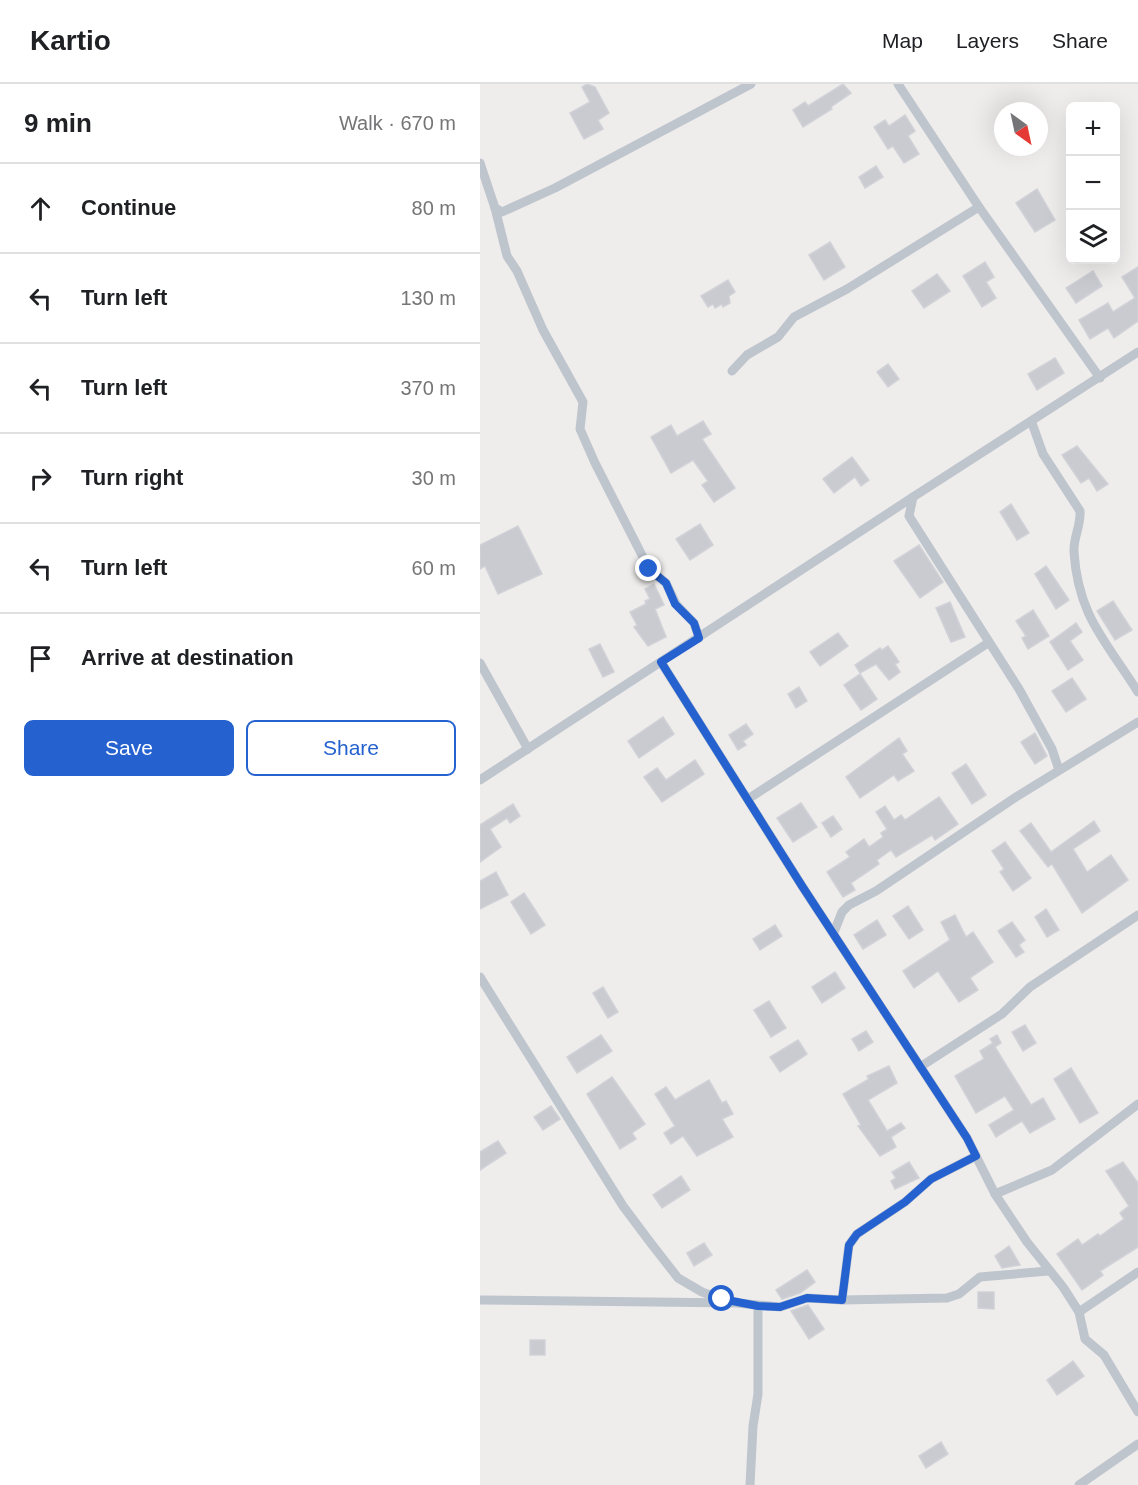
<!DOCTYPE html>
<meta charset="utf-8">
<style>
body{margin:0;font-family:Arial,sans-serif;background:#f6f6f6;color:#202124}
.controls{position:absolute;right:18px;top:18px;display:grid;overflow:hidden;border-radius:9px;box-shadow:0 6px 24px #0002}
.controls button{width:54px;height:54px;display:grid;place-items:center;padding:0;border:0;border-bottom:2px solid #e0e0e0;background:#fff;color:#202124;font:30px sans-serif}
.compass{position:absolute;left:514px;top:18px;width:54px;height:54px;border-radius:50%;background:#fff;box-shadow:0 6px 24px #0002;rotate:147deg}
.stop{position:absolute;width:18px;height:18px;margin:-14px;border:4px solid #2562cf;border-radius:50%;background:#fff}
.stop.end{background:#2562cf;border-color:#fff;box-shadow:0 2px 6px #0008}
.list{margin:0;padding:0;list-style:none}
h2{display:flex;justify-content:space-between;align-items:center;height:78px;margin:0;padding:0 24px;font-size:26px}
h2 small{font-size:20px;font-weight:400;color:#757577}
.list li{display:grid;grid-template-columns:39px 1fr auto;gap:18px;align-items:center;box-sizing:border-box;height:90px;padding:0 24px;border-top:2px solid #e0e0e0}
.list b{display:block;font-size:22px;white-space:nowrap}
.list em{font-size:20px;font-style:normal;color:#757577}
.actions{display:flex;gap:12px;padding:18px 24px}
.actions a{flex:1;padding:14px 0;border:2px solid #2562cf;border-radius:9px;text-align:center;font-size:21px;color:#2562cf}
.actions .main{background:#2562cf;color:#fff}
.icon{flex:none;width:33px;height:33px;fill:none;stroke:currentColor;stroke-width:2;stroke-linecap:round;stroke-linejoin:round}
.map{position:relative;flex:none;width:658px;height:1401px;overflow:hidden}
header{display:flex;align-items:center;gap:36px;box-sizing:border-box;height:84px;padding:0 30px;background:#fff;border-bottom:2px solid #e0e0e0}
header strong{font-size:28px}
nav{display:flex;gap:33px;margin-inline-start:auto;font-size:21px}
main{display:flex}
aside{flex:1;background:#fff}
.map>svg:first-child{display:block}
.building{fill:#cacbd1;stroke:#d0d2d7;stroke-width:1.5}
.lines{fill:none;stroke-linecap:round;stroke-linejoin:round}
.street{stroke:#bec5cd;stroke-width:9}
.route{stroke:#2562cf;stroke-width:8}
</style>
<header>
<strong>Kartio</strong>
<nav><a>Map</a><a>Layers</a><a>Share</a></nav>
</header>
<main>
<aside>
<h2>9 min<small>Walk · 670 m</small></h2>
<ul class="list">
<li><svg class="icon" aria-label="ahead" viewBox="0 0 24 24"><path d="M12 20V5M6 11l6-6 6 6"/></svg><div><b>Continue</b></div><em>80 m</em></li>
<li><svg class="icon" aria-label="left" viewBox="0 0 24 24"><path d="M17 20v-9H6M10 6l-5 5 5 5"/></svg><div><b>Turn left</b></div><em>130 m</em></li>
<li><svg class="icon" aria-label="left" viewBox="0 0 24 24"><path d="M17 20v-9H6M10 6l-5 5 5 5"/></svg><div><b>Turn left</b></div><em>370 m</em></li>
<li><svg class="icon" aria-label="right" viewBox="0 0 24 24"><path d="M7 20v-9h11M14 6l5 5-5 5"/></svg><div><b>Turn right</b></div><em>30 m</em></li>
<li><svg class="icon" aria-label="left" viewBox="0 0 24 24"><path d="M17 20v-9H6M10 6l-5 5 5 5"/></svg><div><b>Turn left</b></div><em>60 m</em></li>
<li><svg class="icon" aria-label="arrive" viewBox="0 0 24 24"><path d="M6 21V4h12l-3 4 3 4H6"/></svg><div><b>Arrive at destination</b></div></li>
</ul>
<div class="actions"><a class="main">Save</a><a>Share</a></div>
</aside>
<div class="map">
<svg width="658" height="1401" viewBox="0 0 658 1401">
<rect width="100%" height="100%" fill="#efecec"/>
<g class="building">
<polygon points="107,0 115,3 129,29 118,36 123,45 104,55 90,29 110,18 102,3"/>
<polygon points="363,0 371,9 351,23 352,25 323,43 313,26 325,18 328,22"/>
<polygon points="425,31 435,47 428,52 439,70 424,79 413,62 408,65 394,43 405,36 409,42"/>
<polygon points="396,82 403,93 385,104 379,93"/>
<polygon points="557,105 575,136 555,148 536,119"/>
<polygon points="350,158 365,183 344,196 329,171"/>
<polygon points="505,178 514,193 506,198 516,214 502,223 483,192"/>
<polygon points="658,183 658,237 634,254 628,244 610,255 599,236 628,219 633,228 655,214 642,193"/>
<polygon points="613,187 622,202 596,219 586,204"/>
<polygon points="457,190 470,207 444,224 432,207"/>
<polygon points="248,196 255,208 249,212 250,219 243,223 242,220 235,224 233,220 228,223 221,212"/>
<polygon points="575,274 584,289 557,306 548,290"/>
<polygon points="408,280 419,295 408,303 397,288"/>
<polygon points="223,337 231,350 222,355 255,404 234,418 222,401 228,397 213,376 191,389 171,353 191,341 197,352"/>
<polygon points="597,362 628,400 617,407 609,394 601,399 582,371"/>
<polygon points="372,373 389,396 381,402 375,393 354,409 343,395"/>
<polygon points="531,420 549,449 537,456 520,428"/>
<polygon points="220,440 233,461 210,476 196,455"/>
<polygon points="38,442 62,490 18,510 5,482 0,485 0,461"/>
<polygon points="439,461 463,498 440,514 414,477"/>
<polygon points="566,482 589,516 576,525 555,490"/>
<polygon points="174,500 184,521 175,525 186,553 168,562 154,543 157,541 150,528 166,520 165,517 170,515 165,505"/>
<polygon points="633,517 652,546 635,556 617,527"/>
<polygon points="470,518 485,553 471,558 456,524"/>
<polygon points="553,526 569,552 548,565 542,554 546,552 536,537"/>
<polygon points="596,539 602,548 590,557 603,576 588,586 570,558"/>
<polygon points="358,549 368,562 340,582 330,568"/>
<polygon points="120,560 134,588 123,593 109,565"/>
<polygon points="408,562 419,578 415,580 420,588 409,596 396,580 380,589 375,581 400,564 402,566"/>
<polygon points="380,590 397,615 381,626 364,601"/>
<polygon points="592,594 606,615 586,628 572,607"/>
<polygon points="319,603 327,617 316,624 308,610"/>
<polygon points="183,633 194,650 159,674 148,657"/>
<polygon points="266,640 273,650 263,657 266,661 258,666 249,651"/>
<polygon points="555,649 567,672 555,680 541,658"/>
<polygon points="419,654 427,667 422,670 434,687 418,697 414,691 380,714 366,693"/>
<polygon points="215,676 224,690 182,718 164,693 177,684 186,696"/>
<polygon points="486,680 506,711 492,720 472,689"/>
<polygon points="459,713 478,740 455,756 452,751 416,773 411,766 397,776 399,780 371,799 375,806 363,813 347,788 370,773 366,768 384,755 389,763 403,753 401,749 407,745 396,728 405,722 414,736 421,731 425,736"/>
<polygon points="321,719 337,743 313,758 297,734"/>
<polygon points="33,720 40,732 30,739 27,734 10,745 21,763 0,778 0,741"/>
<polygon points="353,732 362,745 351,753 342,739"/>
<polygon points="614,737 620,747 593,765 607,788 631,771 648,796 602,829 572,780 568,783 540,747 551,739 571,768"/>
<polygon points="525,758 551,794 533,807 520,788 524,785 512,767"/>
<polygon points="16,788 28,811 0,825 0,797"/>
<polygon points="44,809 65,841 51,850 31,818"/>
<polygon points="428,822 443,846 429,855 413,832"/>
<polygon points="566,825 579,846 567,853 555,833"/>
<polygon points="475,831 486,853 493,848 513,878 490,894 498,906 479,918 458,887 434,904 423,887 470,856 461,838"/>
<polygon points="397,836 406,851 383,865 374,851"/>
<polygon points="532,838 545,856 539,861 544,868 536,873 518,847"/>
<polygon points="295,841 302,852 280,866 273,855"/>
<polygon points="355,888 365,904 342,919 332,903"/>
<polygon points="123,903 138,928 128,934 113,909"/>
<polygon points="289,917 306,944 291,953 274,926"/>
<polygon points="545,941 556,959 543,967 532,948"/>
<polygon points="386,947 393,958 379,967 372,955"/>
<polygon points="121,951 132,967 97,989 87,973"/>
<polygon points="517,951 521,959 515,963 551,1021 563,1014 575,1035 550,1049 542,1037 516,1053 509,1041 534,1026 525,1012 496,1029 475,992 504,975 500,967 513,959 510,955"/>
<polygon points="318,956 327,970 300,988 290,973"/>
<polygon points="409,982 417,999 388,1016 407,1047 421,1039 425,1044 411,1053 416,1063 400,1072 378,1042 381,1041 363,1010 389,995 387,992"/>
<polygon points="591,984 618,1029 600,1039 574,995"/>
<polygon points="132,993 165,1040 152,1049 156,1055 140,1065 107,1010"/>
<polygon points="229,996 242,1019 246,1017 253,1030 242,1035 253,1053 217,1072 203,1052 191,1060 184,1049 195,1042 175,1010 186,1003 195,1016"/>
<polygon points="71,1022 80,1035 63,1046 54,1033"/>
<polygon points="18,1057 26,1069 0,1086 0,1068"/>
<polygon points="429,1078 439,1094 415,1105 411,1097 416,1094 412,1088"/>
<polygon points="643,1078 658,1099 658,1163 620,1187 623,1191 602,1206 577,1170 598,1155 602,1161 618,1150 620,1152 644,1135 640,1129 649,1122 626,1087"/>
<polygon points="201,1092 210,1106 182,1124 173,1111"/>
<polygon points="224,1159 232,1171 214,1182 207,1169"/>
<polygon points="529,1162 540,1181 522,1184 515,1172"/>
<polygon points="327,1186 335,1198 320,1209 302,1215 296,1206"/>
<polygon points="498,1208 514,1208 514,1225 498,1224"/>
<polygon points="328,1221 344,1245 329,1255 311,1227"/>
<rect x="50" y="1256" width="15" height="15"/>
<polygon points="593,1277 604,1292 577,1311 567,1296"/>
<polygon points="461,1358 468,1370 446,1384 439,1372"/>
</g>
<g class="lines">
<g class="street">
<polyline points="418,0 499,123 620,294"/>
<polyline points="0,79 15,124 22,128 75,104 271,0"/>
<polyline points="15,124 27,172 37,187 63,246 103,318 100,345 115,379 169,485 186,499 196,520 214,539 219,554"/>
<polyline points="252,287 267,271 298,253 314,233 367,205 499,123"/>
<path d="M 552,339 L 563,370 L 600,427 C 601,442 593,454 594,468 C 598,532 626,557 658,608"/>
<polyline points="181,578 322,802 487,1054 515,1110 547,1158 583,1203 599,1228 605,1255 624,1271 658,1328"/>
<polyline points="0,579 48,665"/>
<polyline points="579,686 572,665 539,605 429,432 433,413 658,268"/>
<polyline points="0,696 433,413"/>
<polyline points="268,715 508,559"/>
<polyline points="354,848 362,828 369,821 396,807 536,713 658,638"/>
<polyline points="0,893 143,1122 170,1158 198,1194 222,1208 244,1216"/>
<polyline points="440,983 522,930 550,903 658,831"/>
<polyline points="515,1110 572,1086 658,1020"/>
<polyline points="0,1216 256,1219 300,1223 327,1214 362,1216 467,1214 479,1210 500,1193 568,1187"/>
<polyline points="362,1216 369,1161 377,1150 425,1118 451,1095 496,1072"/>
<polyline points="599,1228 658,1188"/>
<polyline points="270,1401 273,1342 278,1310 278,1223"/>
<polyline points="599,1401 658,1360"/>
</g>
</g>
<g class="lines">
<polyline class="route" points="169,485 186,499 195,520 214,539 219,554 181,578 322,802 487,1054 496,1072 451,1095 425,1118 377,1150 369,1161 362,1216 327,1214 300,1223 278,1222 242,1215"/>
</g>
</svg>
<div class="controls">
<button>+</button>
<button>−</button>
<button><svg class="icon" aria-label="layers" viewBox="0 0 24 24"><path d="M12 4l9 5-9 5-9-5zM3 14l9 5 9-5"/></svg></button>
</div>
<svg class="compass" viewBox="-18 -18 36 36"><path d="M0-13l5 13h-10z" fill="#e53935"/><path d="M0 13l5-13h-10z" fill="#757577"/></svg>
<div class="stop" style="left:242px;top:1215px"></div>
<div class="stop end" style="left:169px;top:485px"></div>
</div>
</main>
